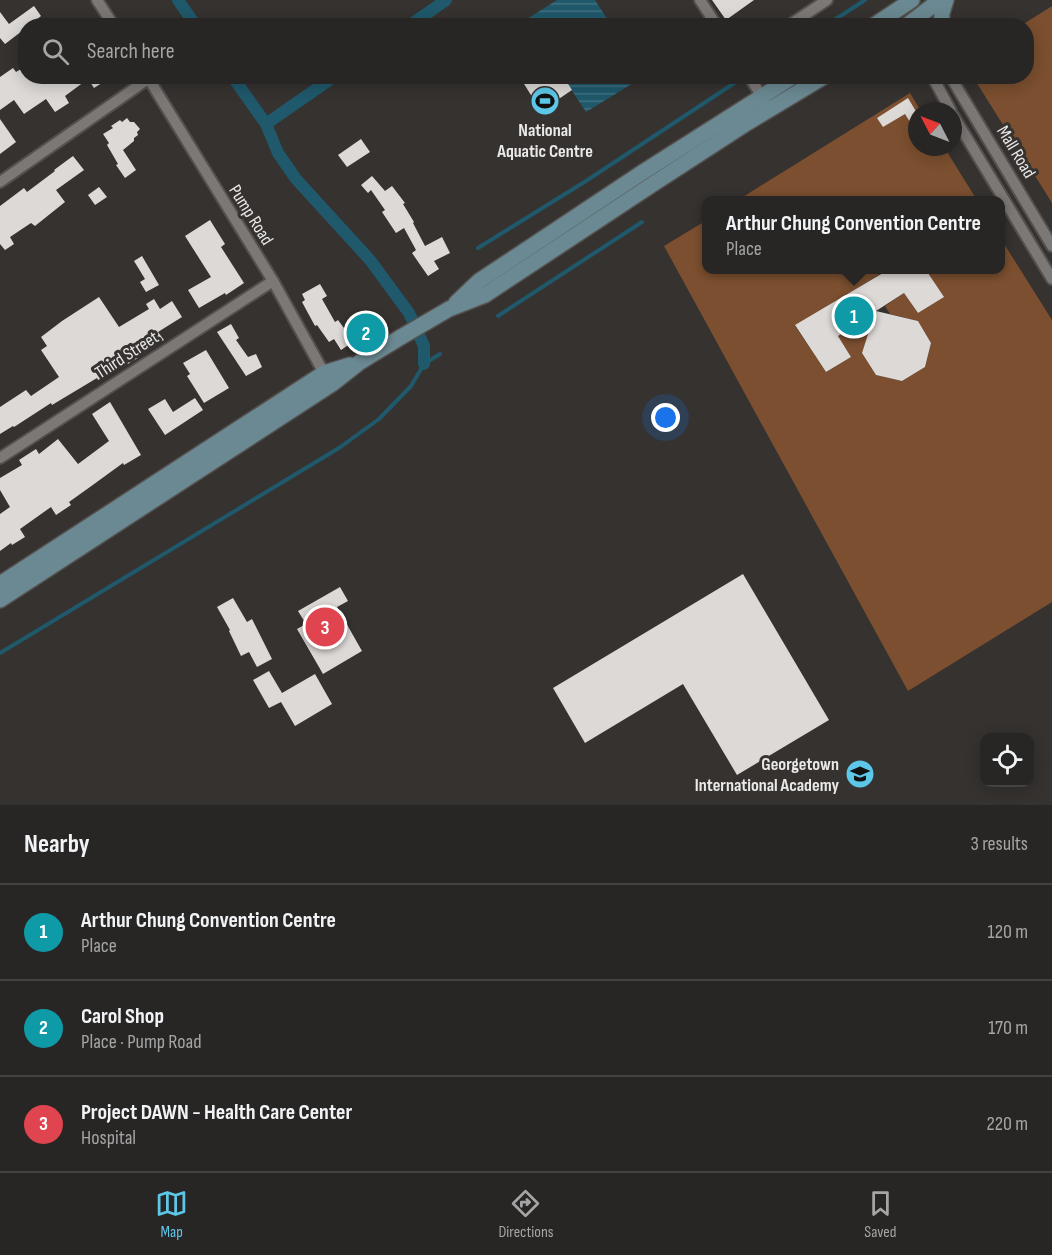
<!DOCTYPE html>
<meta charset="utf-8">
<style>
body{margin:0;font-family:"Sofia Sans Condensed",sans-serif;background:#302e2c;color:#f1f3f6}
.controls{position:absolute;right:18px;bottom:18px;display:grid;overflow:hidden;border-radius:12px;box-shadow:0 3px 15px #0003}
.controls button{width:54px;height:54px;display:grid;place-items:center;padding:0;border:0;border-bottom:2px solid #444341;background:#282624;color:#f1f3f6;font:30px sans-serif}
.compass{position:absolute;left:908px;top:102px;width:54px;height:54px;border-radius:50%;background:#282624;box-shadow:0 3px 15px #0003;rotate:312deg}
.you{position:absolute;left:666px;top:418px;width:21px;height:21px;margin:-15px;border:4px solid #fff;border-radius:50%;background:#1a73e8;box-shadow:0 0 0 9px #1a73e833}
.badge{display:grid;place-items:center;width:39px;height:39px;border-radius:50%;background:#5dc7e8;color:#fff;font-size:20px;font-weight:700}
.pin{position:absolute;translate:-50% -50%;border:3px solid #fff;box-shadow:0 2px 6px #0006}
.popup{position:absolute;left:702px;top:196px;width:303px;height:78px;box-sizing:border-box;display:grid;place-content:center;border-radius:12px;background:#282624;filter:drop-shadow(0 2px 4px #0005);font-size:20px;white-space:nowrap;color:#a5a5a6}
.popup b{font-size:22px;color:#f1f3f6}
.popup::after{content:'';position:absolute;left:50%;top:100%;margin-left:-12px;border:12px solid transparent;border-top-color:#282624}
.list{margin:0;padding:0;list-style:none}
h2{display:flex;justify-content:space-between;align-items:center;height:78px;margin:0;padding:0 24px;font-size:26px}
h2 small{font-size:20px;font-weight:400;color:#a5a5a6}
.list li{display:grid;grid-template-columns:39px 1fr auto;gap:18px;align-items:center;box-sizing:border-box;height:96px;padding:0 24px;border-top:2px solid #444341}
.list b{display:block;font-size:22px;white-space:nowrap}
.list p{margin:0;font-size:20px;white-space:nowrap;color:#a5a5a6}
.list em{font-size:20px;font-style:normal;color:#a5a5a6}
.icon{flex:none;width:33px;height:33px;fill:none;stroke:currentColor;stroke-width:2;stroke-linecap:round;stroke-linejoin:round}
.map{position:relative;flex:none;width:1052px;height:805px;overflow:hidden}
.search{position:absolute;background:#282624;box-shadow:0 3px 15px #0003;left:18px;right:18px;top:18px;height:66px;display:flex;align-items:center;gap:15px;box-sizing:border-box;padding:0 21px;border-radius:24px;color:#a5a5a6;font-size:22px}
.sheet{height:366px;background:#282624}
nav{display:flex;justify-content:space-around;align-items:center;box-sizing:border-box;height:84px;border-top:2px solid #444341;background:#282624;font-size:16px;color:#a5a5a6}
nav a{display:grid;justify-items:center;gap:3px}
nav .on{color:#5dc7e8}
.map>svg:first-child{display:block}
.garden{fill:#7b4f2f}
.water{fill:url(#water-rules)}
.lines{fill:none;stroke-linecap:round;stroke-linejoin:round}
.stream{stroke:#1f596b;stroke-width:4}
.canal{stroke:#1f596b;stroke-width:12}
.building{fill:#ddd9d6}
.street-casing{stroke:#53504e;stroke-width:14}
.secondary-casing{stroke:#53504e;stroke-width:18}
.street{stroke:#7c7876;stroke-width:10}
.secondary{stroke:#6b8992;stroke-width:15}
.labels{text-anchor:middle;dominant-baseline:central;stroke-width:6;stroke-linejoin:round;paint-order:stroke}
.poi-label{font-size:18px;font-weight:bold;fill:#ebe9e8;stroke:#353230}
.street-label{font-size:18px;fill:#ebe9e8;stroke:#353230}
</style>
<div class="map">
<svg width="1052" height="805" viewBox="0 0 1052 805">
<defs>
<pattern id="water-rules" width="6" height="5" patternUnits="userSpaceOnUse" patternTransform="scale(1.5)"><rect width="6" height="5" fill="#1f596b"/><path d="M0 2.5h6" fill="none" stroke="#407180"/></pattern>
</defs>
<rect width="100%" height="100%" fill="#353230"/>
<g class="garden">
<polygon points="1052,6 1052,203 973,77 1026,76 1026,26 1022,25"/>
<polygon points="910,93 921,111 917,111 917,147 944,147 977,200 738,200"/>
<polygon points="707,220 707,270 887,270 795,326 826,372 851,357 838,336 866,318 871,326 862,353 876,375 902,381 925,367 931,343 918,321 890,314 885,306 904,293 918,313 943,297 926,270 1001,270 1001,239 1052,320 1052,602 908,691 664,246"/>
</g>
<g class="water">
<polygon points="557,0 595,0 611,25 531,25 527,19"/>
<polygon points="563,77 643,77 586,112"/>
</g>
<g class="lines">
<g class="stream">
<polyline points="825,26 865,0"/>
<polyline points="478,248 586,181 745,76"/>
<polyline points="498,316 642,222"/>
<polyline points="0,653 339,448 379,419 411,386 424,364 440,354"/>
</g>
<g class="canal">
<polyline points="178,0 196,26"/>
<polyline points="409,26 446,0"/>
<polyline points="232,76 266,124 278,153 296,179 370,260 409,313 424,346 424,364"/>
<polyline points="266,124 335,76"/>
</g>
</g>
<g class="building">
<polygon points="712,0 754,0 726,20"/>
<polygon points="34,6 41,16 29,26 26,26 26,28 5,44 0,38 0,12 9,24"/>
<polygon points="26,66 26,76 113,76 94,88 88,79 65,96 69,103 55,112 46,99 24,114 14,100 0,110 0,77 13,68 16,72"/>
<polygon points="519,76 563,76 572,90 541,111"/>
<polygon points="908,98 917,113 917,133 905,114 883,127 877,118"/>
<polygon points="127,118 130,122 134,122 140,129 137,132 138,135 134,138 134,141 123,150 136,170 125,178 116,165 118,164 107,145 109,143 103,134 113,128 111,126 120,120 122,122"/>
<polygon points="0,119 16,142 0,154"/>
<polygon points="361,139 370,152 347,167 338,155"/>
<polygon points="73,156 84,170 56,190 65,202 35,226 31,223 10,237 14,244 5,250 0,244 0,206 24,188 27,192 55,171 54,170"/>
<polygon points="372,176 385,191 392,186 405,203 403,204 414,222 413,223 425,246 442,237 450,253 434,261 439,269 428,276 412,253 416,250 404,228 396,233 382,212 385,210 371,190 368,193 361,185"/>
<polygon points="99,187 107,197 95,205 88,195"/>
<polygon points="210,220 225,244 221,247 244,283 226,295 225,293 199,308 188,290 211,277 185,236"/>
<polygon points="142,256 159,285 146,292 140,282 145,279 134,261"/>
<polygon points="888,270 926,270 944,297 918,313 904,293 876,311 918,321 931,343 925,367 902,381 876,375 862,353 875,312 838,336 851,357 826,372 795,325"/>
<polygon points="320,284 327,296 322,299 335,322 338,320 347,332 372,320 381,336 359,347 356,340 341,350 334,339 329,342 317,325 315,326 302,302 305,300 302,294"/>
<polygon points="99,297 119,327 149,309 146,304 154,299 160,309 172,301 182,317 158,332 164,340 137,357 138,358 121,368 120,367 98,380 97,378 52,405 51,403 14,427 13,426 0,434 0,407 26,390 31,396 59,377 41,350 47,346 41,337 62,321"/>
<polygon points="231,324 239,338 236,340 248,357 256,354 262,367 246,376 217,332"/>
<polygon points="206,350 229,388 204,403 187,376 190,374 183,363"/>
<polygon points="195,398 203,410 165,435 148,409 165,399 173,412"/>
<polygon points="110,402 141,455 124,465 123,463 90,487 69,502 71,505 56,515 51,507 20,529 25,537 12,545 11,543 0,551 0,514 10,507 0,490 0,478 22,465 19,460 36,449 39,454 58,439 78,464 109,441 92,414"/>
<polygon points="743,574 829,720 737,775 683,684 585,743 553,688"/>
<polygon points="340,587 348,601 337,607 362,651 323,674 297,629 306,624 298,611"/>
<polygon points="233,598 247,622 252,619 272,659 257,667 249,652 241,656 229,631 230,630 217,607"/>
<polygon points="269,671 282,693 315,674 332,704 295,726 281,702 269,708 253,680"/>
</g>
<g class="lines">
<g class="street-casing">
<g id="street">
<polyline points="97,0 114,26"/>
<polyline points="700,0 717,26"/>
<polyline points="788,26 827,0"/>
<polyline points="147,76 273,281 324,373"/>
<polyline points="749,76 765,102"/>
<polyline points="932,76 951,111"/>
<polyline points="950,76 1052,246"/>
<polyline points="953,115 1052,279"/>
<polyline points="0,182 148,79"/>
<polyline points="0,458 273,281"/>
</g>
</g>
<g class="secondary-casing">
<g id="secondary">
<polyline points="873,26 912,0"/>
<polyline points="906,26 940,0"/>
<polyline points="941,26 942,13 946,0"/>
<polyline points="456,303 479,281 643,172 794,76"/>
<polyline points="0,584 324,373 350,365"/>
<polyline points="0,600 332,384 360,362 401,337 449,309 485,295 653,184 747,123 825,76"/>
</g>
</g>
<use href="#street" class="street"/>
<use href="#secondary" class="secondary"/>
</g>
<defs>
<g id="stadium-disc" transform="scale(1.5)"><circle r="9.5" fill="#5dc7e8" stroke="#353230"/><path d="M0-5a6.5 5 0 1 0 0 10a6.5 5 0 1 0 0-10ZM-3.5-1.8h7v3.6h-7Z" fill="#111"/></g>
<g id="school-disc" transform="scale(1.5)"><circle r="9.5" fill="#5dc7e8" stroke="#353230"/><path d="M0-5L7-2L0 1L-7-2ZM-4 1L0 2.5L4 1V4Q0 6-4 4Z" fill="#111"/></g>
</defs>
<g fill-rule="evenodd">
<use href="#stadium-disc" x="545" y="101"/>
<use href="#school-disc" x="860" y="774"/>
</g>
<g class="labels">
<g class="poi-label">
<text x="545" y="130">National<tspan x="545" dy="21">Aquatic Centre</tspan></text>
<text x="839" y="764" text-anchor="end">Georgetown<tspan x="839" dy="21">International Academy</tspan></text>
</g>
<g class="street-label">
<text transform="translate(1016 152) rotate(59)">Mall Road</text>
<text transform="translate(251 215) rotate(58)">Pump Road</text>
<text transform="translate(127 355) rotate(-33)">Third Street</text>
</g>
</g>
</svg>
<div class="controls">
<button><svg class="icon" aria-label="locate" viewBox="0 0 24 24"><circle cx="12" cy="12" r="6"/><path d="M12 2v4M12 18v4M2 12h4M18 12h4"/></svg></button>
</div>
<svg class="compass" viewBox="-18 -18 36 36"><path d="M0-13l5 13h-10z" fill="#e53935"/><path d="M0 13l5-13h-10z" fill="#a5a5a6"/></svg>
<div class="you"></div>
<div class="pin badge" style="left:854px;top:316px;background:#0f9aa8">1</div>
<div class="popup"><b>Arthur Chung Convention Centre</b>Place</div>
<div class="pin badge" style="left:366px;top:333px;background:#0f9aa8">2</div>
<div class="pin badge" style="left:325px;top:627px;background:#e0444e">3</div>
<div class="search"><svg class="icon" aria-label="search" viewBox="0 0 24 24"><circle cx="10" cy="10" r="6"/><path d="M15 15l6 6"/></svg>Search here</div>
</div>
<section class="sheet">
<h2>Nearby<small>3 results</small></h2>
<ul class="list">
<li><span class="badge" style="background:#0f9aa8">1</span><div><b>Arthur Chung Convention Centre</b><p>Place</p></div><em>120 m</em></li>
<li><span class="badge" style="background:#0f9aa8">2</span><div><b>Carol Shop</b><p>Place · Pump Road</p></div><em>170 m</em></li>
<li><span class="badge" style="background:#e0444e">3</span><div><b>Project DAWN - Health Care Center</b><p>Hospital</p></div><em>220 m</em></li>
</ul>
</section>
<nav>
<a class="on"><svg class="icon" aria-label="map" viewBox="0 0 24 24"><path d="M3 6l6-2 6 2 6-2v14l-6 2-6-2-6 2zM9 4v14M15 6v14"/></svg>Map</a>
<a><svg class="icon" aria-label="directions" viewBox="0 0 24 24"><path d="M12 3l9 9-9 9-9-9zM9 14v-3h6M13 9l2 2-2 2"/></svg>Directions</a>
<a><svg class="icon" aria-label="saved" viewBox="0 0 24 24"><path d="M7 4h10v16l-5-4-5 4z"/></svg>Saved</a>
</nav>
